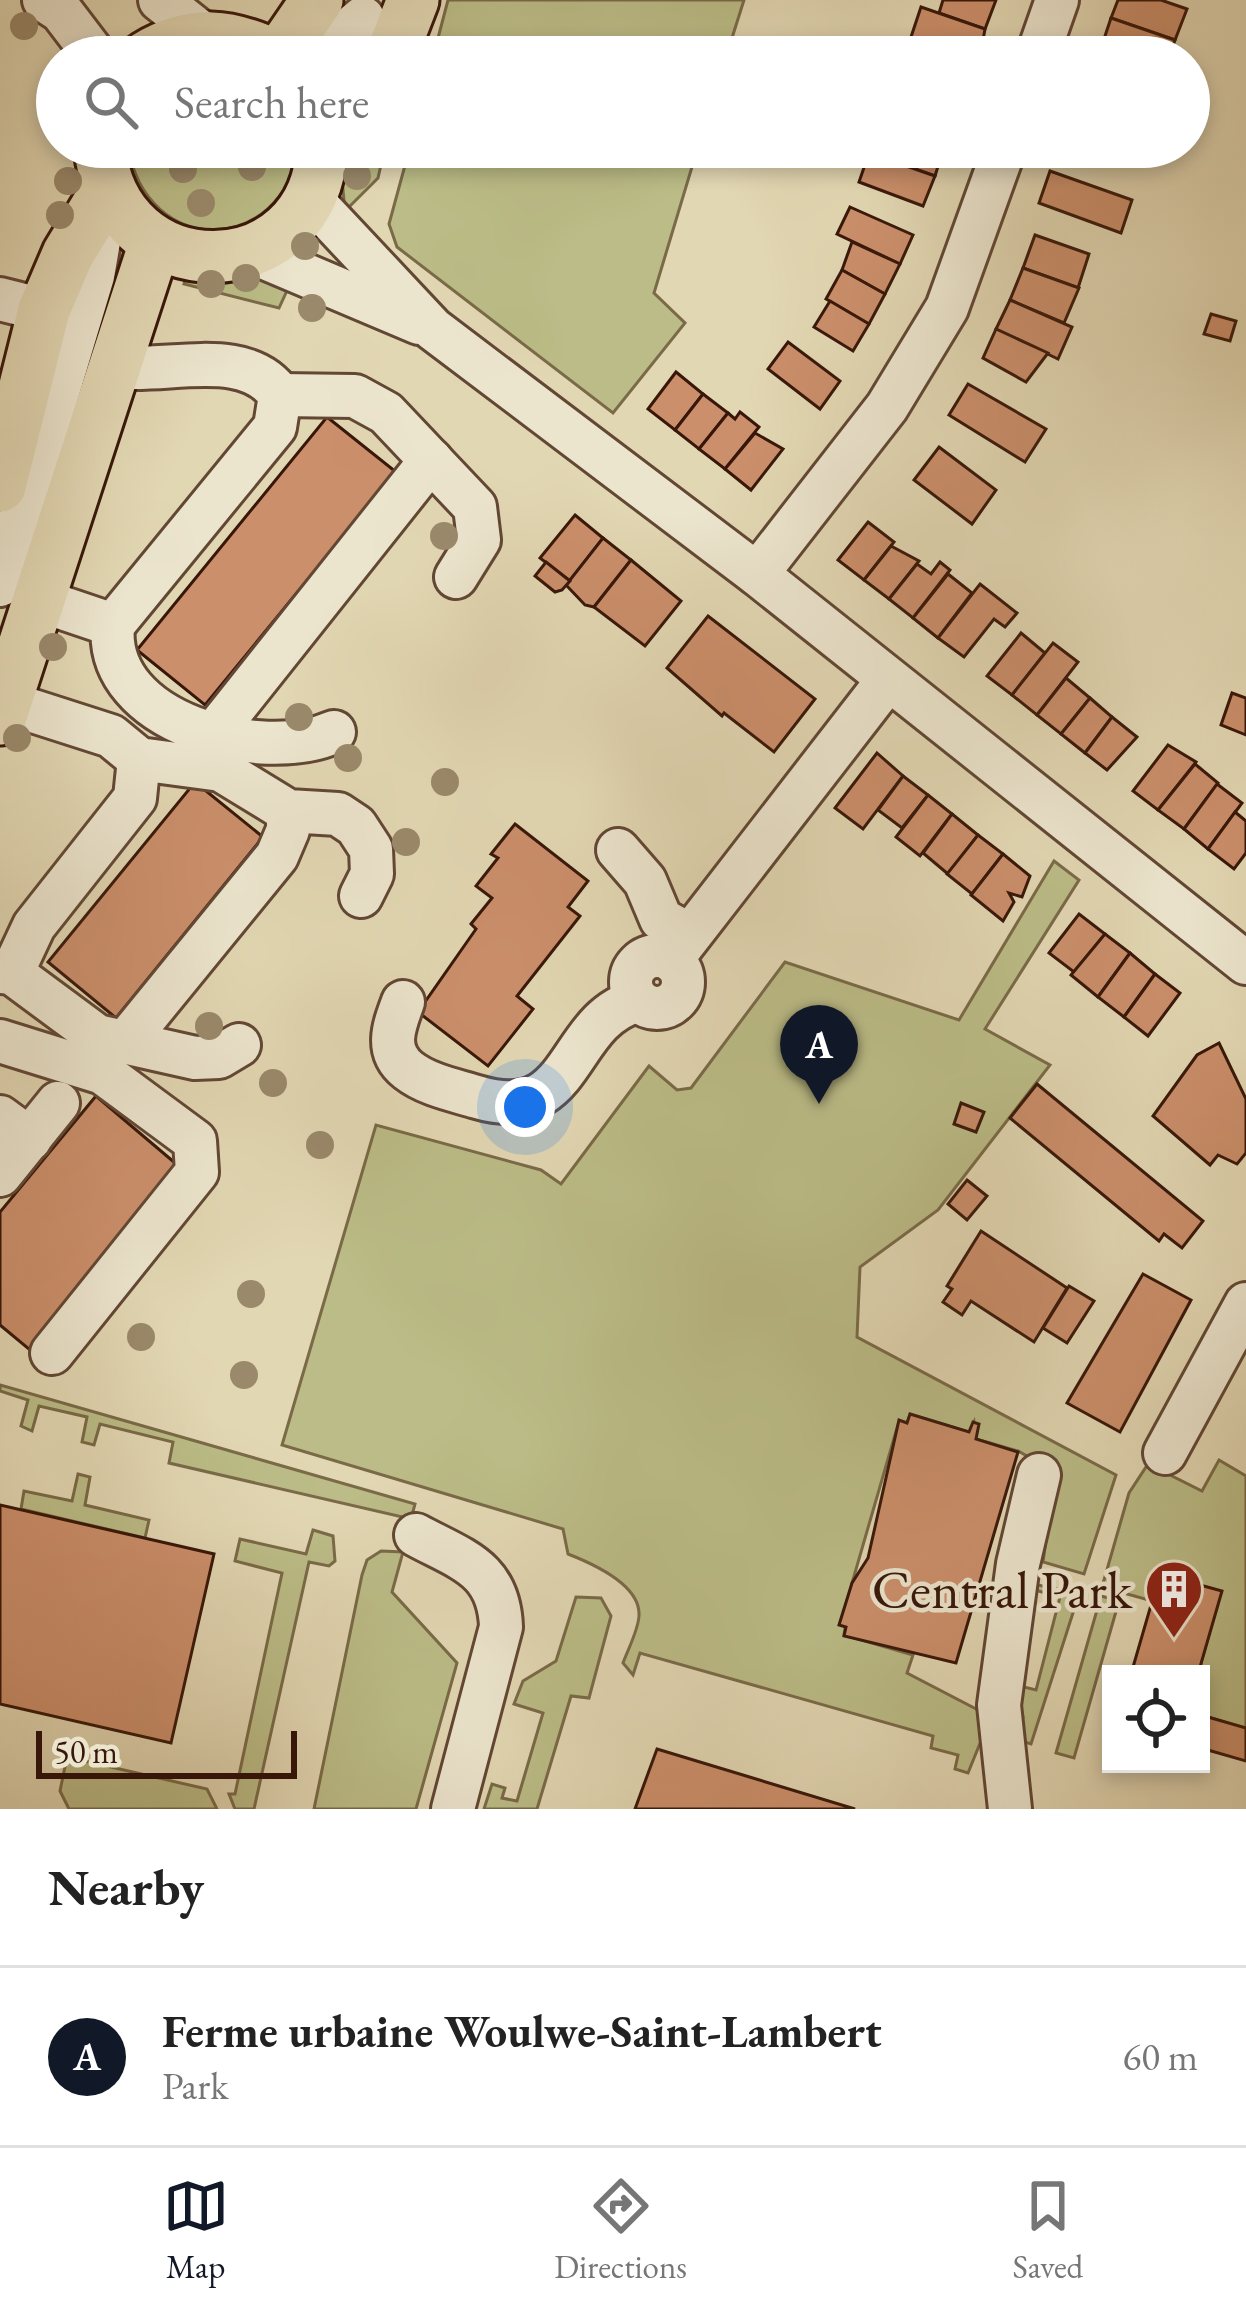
<!DOCTYPE html>
<style>
body{margin:0;font-family:"EB Garamond",serif;background:#f2f2f2;color:#222}
.controls{position:absolute;right:36px;bottom:36px;display:grid;overflow:hidden;border-radius:0px;box-shadow:0 6px 18px #0003}
.controls button{width:108px;height:108px;display:grid;place-items:center;padding:0;border:0;border-bottom:3px solid #e0e0e0;background:#fff;color:#222;font:60px sans-serif}
.scale{position:absolute;left:36px;bottom:30px;width:261px;box-sizing:border-box;padding-left:12px;border:6px solid #38170a;border-top:0;font-size:33px;line-height:42px;white-space:nowrap;color:#38170a;-webkit-text-stroke:9px #ece5ce;paint-order:stroke}
.you{position:absolute;left:525px;top:1107px;width:42px;height:42px;margin:-30px;border:9px solid #fff;border-radius:50%;background:#1a73e8;box-shadow:0 0 0 18px #1a73e833}
.badge{display:grid;place-items:center;width:78px;height:78px;border-radius:50%;background:#111827;color:#fff;font-size:39px;font-weight:700}
.pin{position:absolute;translate:-50% -99px;filter:drop-shadow(0 3px 6px #0008)}
.pin::after{content:'';position:absolute;top:63px;width:42px;height:36px;background:inherit;clip-path:polygon(0 0,100% 0,50% 100%)}
.list{margin:0;padding:0;list-style:none}
h2{display:flex;justify-content:space-between;align-items:center;height:156px;margin:0;padding:0 48px;font-size:51px}
h2 small{font-size:39px;font-weight:400;color:#767676}
.list li{display:grid;grid-template-columns:78px 1fr auto;gap:36px;align-items:center;box-sizing:border-box;height:180px;padding:0 48px;border-top:3px solid #e0e0e0}
.list b{display:block;font-size:45px;white-space:nowrap}
.list p{margin:0;font-size:39px;white-space:nowrap;color:#767676}
.list em{font-size:39px;font-style:normal;color:#767676}
.icon{flex:none;width:66px;height:66px;fill:none;stroke:currentColor;stroke-width:2;stroke-linecap:round;stroke-linejoin:round}
.map{position:relative;flex:none;width:1246px;height:1809px;overflow:hidden}
.search{position:absolute;background:#fff;box-shadow:0 6px 18px #0003;left:36px;right:36px;top:36px;height:132px;display:flex;align-items:center;gap:30px;box-sizing:border-box;padding:0 42px;border-radius:66px;color:#767676;font-size:45px}
.sheet{height:336px;background:#fff}
nav{display:flex;justify-content:space-around;align-items:center;box-sizing:border-box;height:168px;border-top:3px solid #e0e0e0;background:#fff;font-size:33px;color:#767676}
nav a{display:grid;justify-items:center;gap:6px}
nav .on{color:#111827}
.map>svg:first-child{display:block}
.green{fill:#bbbc87;stroke:#7a6a48;stroke-width:3}
.building{fill:#cb8f6b;stroke:#38170a;stroke-width:3}
.lines{fill:none;stroke-linecap:round;stroke-linejoin:round}
.minor-casing{stroke:#624734;stroke-width:48}
.major-casing{stroke:#38170a;stroke-width:57}
.minor{stroke:#ece5ce;stroke-width:42}
.major{stroke:#e2d7b3;stroke-width:51}
.tree{fill:#9a896b}
.labels{text-anchor:middle;dominant-baseline:central;stroke-width:9;stroke-linejoin:round;paint-order:stroke}
.poi-label{font-size:54px;fill:#38170a;stroke:#ece5ce;text-anchor:end}
</style>
<div class="map">
<svg width="1246" height="1809" viewBox="0 0 1246 1809">
<rect width="100%" height="100%" fill="#e2d7b3"/>
<filter id="stains"><feTurbulence type="fractalNoise" baseFrequency=".00167" numOctaves="4"/><feColorMatrix values="0 0 0 0 .2 0 0 0 0 .09 0 0 0 0 .02 0 0 0 .5 -.17"/></filter>
<radialGradient id="worn" r=".72"><stop offset=".6" stop-color="#630" stop-opacity="0"/><stop offset="1" stop-color="#630" stop-opacity=".3"/></radialGradient>
<g class="green">
<polygon points="448,0 744,0 726,57 433,57"/>
<path d="M 128,147 L 300,147 C 280,257 147,258 128,147 Z"/>
<polygon points="362,147 385,147 378,178 345,211 342,180"/>
<polygon points="410,147 698,147 654,293 685,323 613,413 397,247 389,224"/>
<polygon points="240,270 290,284 279,308 184,284 186,277"/>
<path d="M 1054,861 L 1079,880 L 985,1029 L 1050,1065 L 938,1210 L 860,1267 L 857,1337 L 1116,1475 L 1084,1574 L 1043,1562 L 1055,1472 L 1018,1451 L 976,1439 L 974,1422 L 969,1432 L 910,1414 L 907,1423 L 899,1421 L 852,1583 L 844,1635 L 913,1655 L 907,1673 L 980,1711 L 985,1731 L 968,1773 L 955,1769 L 958,1755 L 931,1748 L 933,1736 L 640,1653 L 633,1675 L 623,1663 C 628,1649 638,1631 639,1616 C 641,1585 591,1563 568,1554 L 563,1529 L 282,1445 L 376,1125 L 541,1170 L 561,1184 L 649,1066 L 677,1090 L 691,1088 L 785,962 L 959,1020 Z"/>
<polygon points="0,1385 415,1504 411,1519 169,1463 173,1442 100,1424 94,1445 82,1442 87,1417 39,1406 32,1431 21,1426 28,1400 0,1391"/>
<polygon points="1219,1460 1246,1476 1246,1728 1201,1715 1198,1674 1221,1591 1161,1574 1152,1601 1102,1587 1129,1493 1148,1464 1202,1491"/>
<polygon points="78,1474 90,1477 85,1505 149,1520 145,1538 21,1509 24,1491 72,1501"/>
<polygon points="313,1530 333,1536 335,1561 329,1566 309,1562 254,1809 235,1809 229,1794 235,1794 282,1573 235,1561 240,1539 306,1554"/>
<polygon points="381,1551 403,1552 392,1592 457,1663 416,1809 314,1809 362,1575 367,1560"/>
<polygon points="1038,1585 1079,1594 1031,1744 1018,1740 1023,1717 1016,1685 1036,1690 1060,1597 1035,1590"/>
<polygon points="1101,1596 1119,1601 1074,1758 1056,1753"/>
<polygon points="576,1597 601,1598 611,1616 589,1698 571,1696 537,1809 484,1809 492,1784 505,1788 502,1798 517,1801 543,1713 514,1704 523,1681 556,1661"/>
<polygon points="67,1757 207,1789 217,1809 69,1809 60,1791"/>
</g>
<g class="building">
<polygon points="943,0 996,0 985,29 939,13"/>
<polygon points="1118,0 1161,0 1187,9 1175,40 1111,18"/>
<polygon points="921,7 985,29 980,57 910,40"/>
<polygon points="1111,18 1175,40 1169,57 1127,57 1101,48"/>
<polygon points="883,147 944,147 935,176 886,159 889,149"/>
<polygon points="1075,147 1139,147 1135,159 1125,155 1114,161"/>
<polygon points="869,153 935,176 923,206 859,182"/>
<polygon points="1050,171 1132,200 1121,233 1039,203"/>
<polygon points="850,207 913,235 900,264 837,234"/>
<polygon points="1035,235 1089,254 1078,288 1023,268"/>
<polygon points="852,242 900,264 885,294 842,270"/>
<polygon points="1023,268 1079,288 1064,323 1010,300"/>
<polygon points="842,270 885,294 869,324 826,299"/>
<polygon points="1010,300 1072,327 1058,359 996,329"/>
<polygon points="830,301 869,324 853,351 814,327"/>
<polygon points="1211,314 1236,321 1230,341 1204,334"/>
<polygon points="996,329 1048,353 1026,382 983,358"/>
<polygon points="788,342 840,381 820,409 768,369"/>
<polygon points="676,372 703,394 675,430 648,409"/>
<polygon points="968,384 1046,429 1025,462 949,415"/>
<polygon points="703,394 728,413 699,449 675,430"/>
<polygon points="740,412 759,427 725,469 699,449 728,413 735,419"/>
<polygon points="327,417 396,472 205,705 137,650"/>
<polygon points="755,433 783,449 751,490 725,469"/>
<polygon points="939,447 996,490 972,524 914,480"/>
<polygon points="575,515 603,538 570,581 540,558"/>
<polygon points="868,522 894,542 864,580 838,560"/>
<polygon points="603,538 631,560 594,607 585,605 566,585"/>
<polygon points="891,546 919,561 889,599 864,580"/>
<polygon points="631,560 681,601 645,646 594,607"/>
<polygon points="546,562 570,581 562,590 555,592 535,576"/>
<polygon points="940,562 950,570 913,618 889,599 917,564 931,574"/>
<polygon points="948,574 972,593 938,638 913,618"/>
<polygon points="980,584 1017,613 1005,627 994,619 964,657 938,638"/>
<polygon points="708,616 815,699 774,752 724,713 722,716 667,668"/>
<polygon points="1021,633 1045,653 1012,695 987,676"/>
<polygon points="1053,643 1078,662 1037,715 1012,695"/>
<polygon points="1066,678 1090,698 1061,734 1037,715"/>
<polygon points="1232,693 1246,698 1246,735 1221,725"/>
<polygon points="1090,698 1112,717 1085,753 1061,734"/>
<polygon points="1112,717 1137,737 1107,770 1085,753"/>
<polygon points="1168,745 1196,762 1158,810 1133,791"/>
<polygon points="877,753 903,776 863,829 835,808"/>
<polygon points="1195,764 1218,783 1184,829 1158,810"/>
<polygon points="903,776 928,795 902,828 878,810"/>
<polygon points="195,782 263,837 116,1018 48,962"/>
<polygon points="1217,784 1242,803 1208,849 1184,829"/>
<polygon points="928,795 952,814 920,856 896,837"/>
<polygon points="1235,812 1246,821 1246,853 1234,869 1208,849"/>
<polygon points="952,814 978,835 948,874 923,853"/>
<polygon points="515,824 588,881 568,907 580,916 517,996 533,1009 488,1066 418,1012 476,929 471,924 492,898 476,886 498,858 491,854"/>
<polygon points="978,835 1003,854 972,894 947,874"/>
<polygon points="1003,854 1030,876 1022,897 1009,893 1014,902 1003,921 971,895"/>
<polygon points="1079,914 1105,934 1074,972 1049,953"/>
<polygon points="1105,934 1130,953 1098,997 1071,975"/>
<polygon points="1130,953 1155,974 1124,1017 1098,997"/>
<polygon points="1155,974 1180,993 1148,1036 1124,1017"/>
<polygon points="1219,1043 1246,1099 1246,1153 1237,1164 1218,1155 1210,1165 1153,1116 1197,1055"/>
<polygon points="1037,1084 1203,1221 1182,1248 1164,1234 1159,1241 1010,1118"/>
<polygon points="96,1096 181,1168 30,1350 0,1325 0,1212"/>
<polygon points="961,1103 984,1112 976,1132 954,1124"/>
<polygon points="967,1180 987,1196 967,1220 948,1204"/>
<polygon points="981,1231 1067,1288 1034,1342 971,1301 962,1315 943,1302 952,1289 947,1286"/>
<polygon points="1143,1274 1191,1300 1120,1432 1067,1403"/>
<polygon points="1069,1286 1094,1301 1067,1343 1043,1328"/>
<polygon points="910,1414 969,1432 973,1422 979,1424 976,1439 1018,1452 956,1663 844,1636 846,1627 839,1625 852,1583 868,1558 899,1420 907,1423"/>
<polygon points="0,1505 214,1554 171,1743 0,1704"/>
<polygon points="1160,1574 1222,1591 1198,1674 1131,1674"/>
<polygon points="1201,1715 1246,1728 1246,1761 1201,1748"/>
<polygon points="657,1749 855,1809 635,1809"/>
</g>
<g class="lines">
<g class="minor-casing">
<g id="minor">
<polyline points="44,0 61,11 96,57"/>
<polyline points="160,0 204,35"/>
<polyline points="316,57 363,18"/>
<polyline points="1037,57 1057,0"/>
<polyline points="310,198 433,329 757,574 1246,963"/>
<polyline points="249,251 419,323"/>
<polyline points="0,299 44,310"/>
<polyline points="280,395 355,396 386,413 475,507 479,540 456,577"/>
<polyline points="757,574 887,407 947,308 1005,147"/>
<polyline points="0,585 93,276 106,201"/>
<path d="M 39,600 L 113,625 L 275,427 L 280,395 C 246,345 168,374 114,367"/>
<path d="M 113,625 C 103,724 262,764 334,732"/>
<polyline points="5,702 111,736 139,759 221,770 288,811 338,814 356,826 371,849 372,874 361,896"/>
<polyline points="214,733 431,460"/>
<polyline points="618,850 645,881 661,919 689,935"/>
<circle cx="657" cy="982" r="26"/>
<polyline points="671,960 887,681"/>
<polyline points="0,972 12,973 97,1036 195,1058 219,1057 239,1045"/>
<polyline points="12,973 34,926 135,798 139,759"/>
<path d="M 403,1002 C 394,1026 384,1051 408,1070 C 427,1085 454,1090 477,1097 C 578,1127 563,1021 637,1001"/>
<polyline points="127,1040 277,856 288,830 288,811"/>
<polyline points="0,1041 103,1073 195,1141 197,1172 52,1353"/>
<polyline points="0,1117 30,1139"/>
<polyline points="0,1175 58,1103"/>
<polyline points="1165,1453 1246,1304"/>
<path d="M 416,1535 C 462,1560 499,1568 501,1627 L 453,1809"/>
<polyline points="1010,1809 999,1705 1018,1564 1039,1475"/>
</g>
</g>
<g class="major-casing">
<g id="major">
<path d="M 146,57 C 192,29 231,34 277,57"/>
<polyline points="278,57 317,0"/>
<polyline points="391,57 413,0"/>
<path d="M 100,147 C 113,294 316,292 322,147"/>
<polyline points="0,486 44,310 68,254 108,188"/>
<polyline points="0,719 155,243"/>
</g>
</g>
<use href="#minor" class="minor"/>
<use href="#major" class="major"/>
</g>
<g class="tree">
<circle cx="24" cy="26" r="14"/>
<circle cx="252" cy="167" r="14"/>
<circle cx="183" cy="169" r="14"/>
<circle cx="357" cy="176" r="14"/>
<circle cx="68" cy="181" r="14"/>
<circle cx="201" cy="203" r="14"/>
<circle cx="60" cy="215" r="14"/>
<circle cx="305" cy="246" r="14"/>
<circle cx="246" cy="278" r="14"/>
<circle cx="211" cy="284" r="14"/>
<circle cx="312" cy="308" r="14"/>
<circle cx="444" cy="536" r="14"/>
<circle cx="53" cy="647" r="14"/>
<circle cx="299" cy="717" r="14"/>
<circle cx="17" cy="738" r="14"/>
<circle cx="348" cy="758" r="14"/>
<circle cx="445" cy="782" r="14"/>
<circle cx="406" cy="842" r="14"/>
<circle cx="209" cy="1026" r="14"/>
<circle cx="273" cy="1083" r="14"/>
<circle cx="320" cy="1145" r="14"/>
<circle cx="251" cy="1294" r="14"/>
<circle cx="141" cy="1337" r="14"/>
<circle cx="244" cy="1375" r="14"/>
</g>
<defs>
<g id="building-pin" transform="scale(3)"><path d="M0 17L-7.5 6A9.5 9.5 0 1 1 7.5 6Z" fill="#8f2418" stroke="#ece5ce"/><path d="M-4-6H4V6H1V3H-1V6H-4ZM-2.5-4.3h1.7v1.8h-1.7ZM.8-4.3h1.7v1.8H.8ZM-2.5-1h1.7V.8h-1.7ZM.8-1h1.7V.8H.8Z" fill="#fff"/></g>
</defs>
<g fill-rule="evenodd">
<use href="#building-pin" x="1174" y="1589"/>
</g>
<g class="labels">
<g class="poi-label">
<text x="1132" y="1589">Central Park</text>
</g>
</g>
<rect width="100%" height="100%" filter="url(#stains)"/>
<rect width="100%" height="100%" fill="url(#worn)"/>
</svg>
<div class="controls">
<button><svg class="icon" aria-label="locate" viewBox="0 0 24 24"><circle cx="12" cy="12" r="6"/><path d="M12 2v4M12 18v4M2 12h4M18 12h4"/></svg></button>
</div>
<div class="scale">50 m</div>
<div class="you"></div>
<div class="pin badge" style="left:819px;top:1104px">A</div>
<div class="search"><svg class="icon" aria-label="search" viewBox="0 0 24 24"><circle cx="10" cy="10" r="6"/><path d="M15 15l6 6"/></svg>Search here</div>
</div>
<section class="sheet">
<h2>Nearby<small></small></h2>
<ul class="list">
<li><span class="badge">A</span><div><b>Ferme urbaine Woulwe-Saint-Lambert</b><p>Park</p></div><em>60 m</em></li>
</ul>
</section>
<nav>
<a class="on"><svg class="icon" aria-label="map" viewBox="0 0 24 24"><path d="M3 6l6-2 6 2 6-2v14l-6 2-6-2-6 2zM9 4v14M15 6v14"/></svg>Map</a>
<a><svg class="icon" aria-label="directions" viewBox="0 0 24 24"><path d="M12 3l9 9-9 9-9-9zM9 14v-3h6M13 9l2 2-2 2"/></svg>Directions</a>
<a><svg class="icon" aria-label="saved" viewBox="0 0 24 24"><path d="M7 4h10v16l-5-4-5 4z"/></svg>Saved</a>
</nav>
